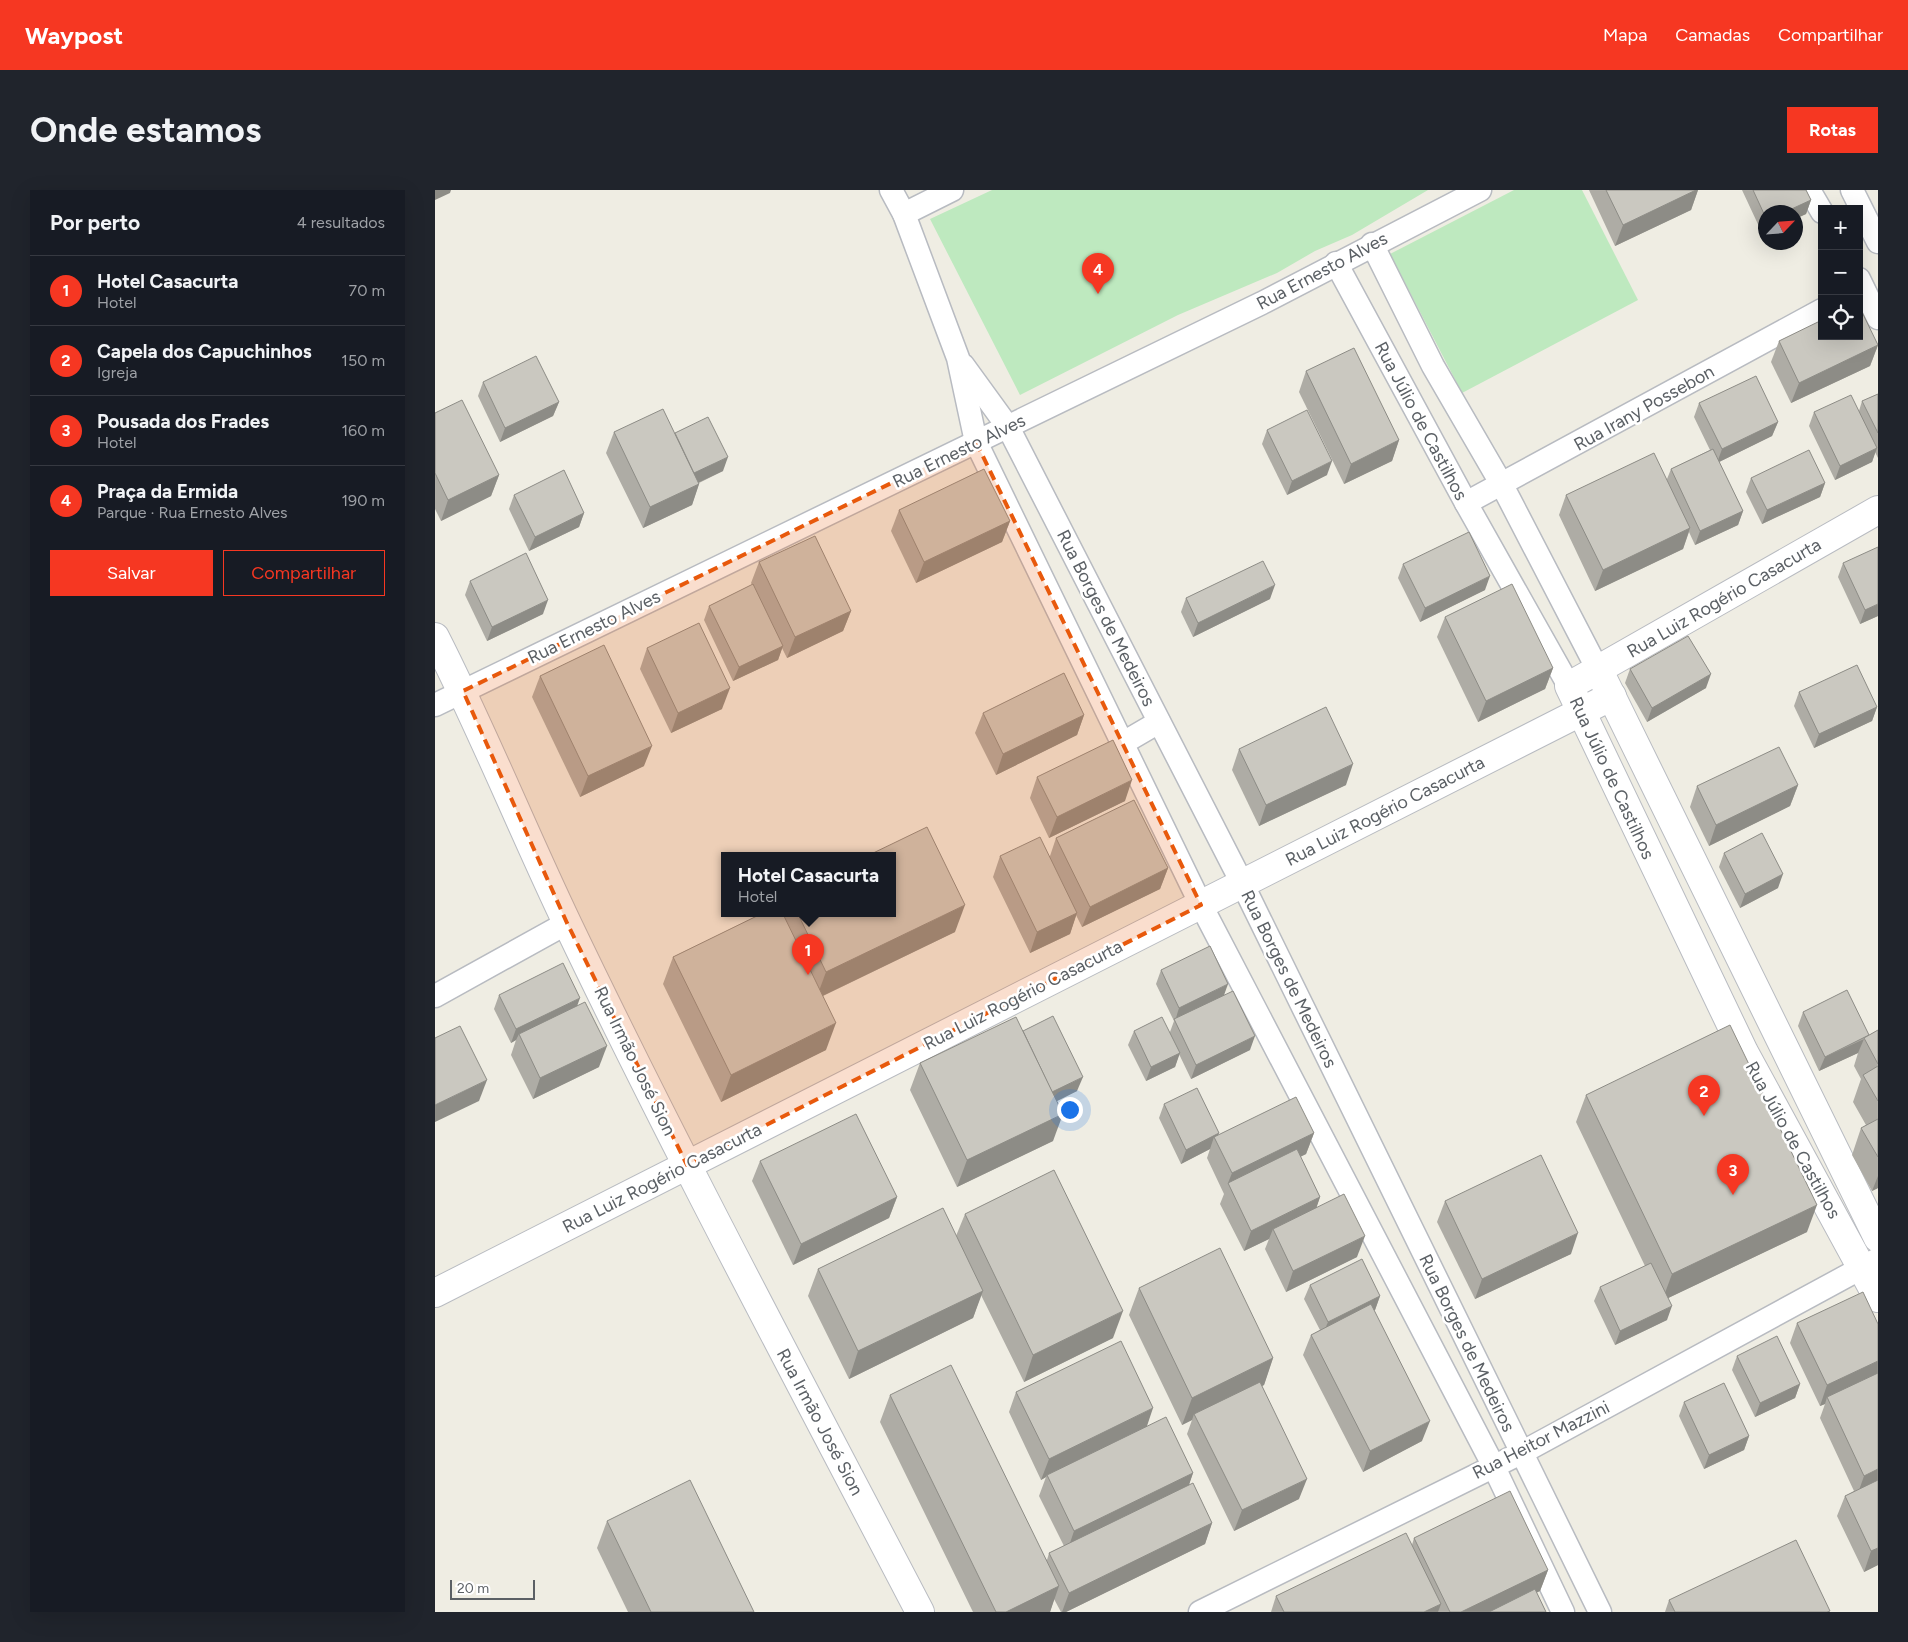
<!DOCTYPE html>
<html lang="pt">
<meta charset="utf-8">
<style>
body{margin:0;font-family:Figtree,sans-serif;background:#20242c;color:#f1f3f6}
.controls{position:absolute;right:15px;top:15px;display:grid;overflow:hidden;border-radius:0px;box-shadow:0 5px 20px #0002}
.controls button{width:45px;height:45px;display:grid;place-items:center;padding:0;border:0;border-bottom:1px solid #363941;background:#171b24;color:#f1f3f6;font:25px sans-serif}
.compass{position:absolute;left:1323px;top:15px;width:45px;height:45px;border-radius:50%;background:#171b24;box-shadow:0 5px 20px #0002;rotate:64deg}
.scale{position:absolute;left:15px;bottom:12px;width:85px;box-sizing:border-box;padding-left:5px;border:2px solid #5b6065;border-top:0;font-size:14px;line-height:18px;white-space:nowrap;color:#5b6065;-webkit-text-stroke:4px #fff;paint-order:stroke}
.you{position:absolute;left:634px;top:919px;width:18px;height:18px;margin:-12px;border:4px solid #fff;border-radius:50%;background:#1a73e8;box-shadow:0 0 0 8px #1a73e833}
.badge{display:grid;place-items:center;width:32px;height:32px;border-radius:50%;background:#f63722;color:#fff;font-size:16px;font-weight:700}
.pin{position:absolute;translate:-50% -41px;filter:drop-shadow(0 1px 2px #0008)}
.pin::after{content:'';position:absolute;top:26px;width:18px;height:15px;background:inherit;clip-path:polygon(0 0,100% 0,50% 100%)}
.popup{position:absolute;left:286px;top:662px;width:175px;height:65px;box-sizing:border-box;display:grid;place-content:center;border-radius:0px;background:#171b24;filter:drop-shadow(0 1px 4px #0005);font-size:16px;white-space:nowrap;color:#9ea1a6}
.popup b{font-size:19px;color:#f1f3f6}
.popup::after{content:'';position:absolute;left:50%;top:100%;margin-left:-10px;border:10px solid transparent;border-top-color:#171b24}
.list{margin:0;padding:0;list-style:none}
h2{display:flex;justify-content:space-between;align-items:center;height:65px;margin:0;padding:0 20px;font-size:21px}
h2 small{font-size:16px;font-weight:400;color:#9ea1a6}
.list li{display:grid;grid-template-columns:32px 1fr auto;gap:15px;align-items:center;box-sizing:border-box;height:70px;padding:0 20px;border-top:1px solid #363941}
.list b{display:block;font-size:19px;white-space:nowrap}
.list p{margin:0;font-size:16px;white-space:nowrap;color:#9ea1a6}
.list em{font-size:16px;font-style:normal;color:#9ea1a6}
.actions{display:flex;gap:10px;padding:15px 20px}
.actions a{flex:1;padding:11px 0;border:1px solid #f63722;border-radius:0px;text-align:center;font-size:18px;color:#f63722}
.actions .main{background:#f63722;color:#fff}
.icon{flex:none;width:28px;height:28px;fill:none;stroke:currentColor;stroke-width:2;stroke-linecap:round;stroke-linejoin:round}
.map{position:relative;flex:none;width:1443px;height:1422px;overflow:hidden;border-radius:0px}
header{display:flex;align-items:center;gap:30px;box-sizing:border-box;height:70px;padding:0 25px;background:#f63722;color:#fff}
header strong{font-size:24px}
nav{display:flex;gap:28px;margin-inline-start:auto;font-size:18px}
.intro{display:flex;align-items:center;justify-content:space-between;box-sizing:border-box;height:120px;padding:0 30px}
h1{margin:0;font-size:35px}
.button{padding:12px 22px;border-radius:0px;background:#f63722;color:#fff;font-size:18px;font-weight:700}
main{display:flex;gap:30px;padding:0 30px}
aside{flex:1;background:#171b24;border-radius:0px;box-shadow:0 5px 20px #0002}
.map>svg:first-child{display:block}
.green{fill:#bee9bf}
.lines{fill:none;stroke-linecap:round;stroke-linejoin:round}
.minor-casing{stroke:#b8bbc1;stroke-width:25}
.tertiary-casing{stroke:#b8bbc1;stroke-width:30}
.minor{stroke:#fff;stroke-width:22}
.tertiary{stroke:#fff;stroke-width:28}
.wall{fill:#aeaca5}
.shaded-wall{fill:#8d8c86}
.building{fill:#cac8c0;stroke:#8d8c86}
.marked{fill:#e8590c;fill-opacity:0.2;stroke:#e8590c;stroke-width:4;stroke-dasharray:10 6;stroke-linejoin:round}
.labels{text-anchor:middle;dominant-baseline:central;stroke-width:5;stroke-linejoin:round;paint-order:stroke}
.street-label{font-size:18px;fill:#5b6065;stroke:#fff}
</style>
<header>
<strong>Waypost</strong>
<nav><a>Mapa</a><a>Camadas</a><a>Compartilhar</a></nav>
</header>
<div class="intro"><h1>Onde estamos</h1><a class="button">Rotas</a></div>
<main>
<aside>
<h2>Por perto<small>4 resultados</small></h2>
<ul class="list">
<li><span class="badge">1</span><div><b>Hotel Casacurta</b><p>Hotel</p></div><em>70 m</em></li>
<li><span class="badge">2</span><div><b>Capela dos Capuchinhos</b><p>Igreja</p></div><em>150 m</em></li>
<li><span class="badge">3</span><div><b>Pousada dos Frades</b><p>Hotel</p></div><em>160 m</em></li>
<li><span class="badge">4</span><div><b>Praça da Ermida</b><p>Parque · Rua Ernesto Alves</p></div><em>190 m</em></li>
</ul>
<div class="actions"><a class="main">Salvar</a><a>Compartilhar</a></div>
</aside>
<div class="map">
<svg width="1443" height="1422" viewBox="0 0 1443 1422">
<rect width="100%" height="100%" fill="#efede3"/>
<g class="green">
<polygon points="557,0 993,0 917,45 880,61 842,83 743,125 585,205 495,29"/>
<polygon points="1079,0 1147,0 1203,110 1027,203 955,64"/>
</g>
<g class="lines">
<g class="minor-casing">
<g id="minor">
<polyline points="456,0 469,24 523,168 541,252 766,715 1058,1275 1128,1422"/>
<polyline points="1374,0 1387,22"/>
<polyline points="1417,0 1443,52"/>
<polyline points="469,24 517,0"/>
<polyline points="937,54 998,176 1067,295 1163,480"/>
<polyline points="901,73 1031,313 1134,496"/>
<polyline points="1424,89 1443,128"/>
<polyline points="528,175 573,237 807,693 1165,1422"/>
<polyline points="1031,313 1387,120"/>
<polyline points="0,515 827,113 1045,0"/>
<polyline points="688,553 724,532"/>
<polyline points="0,806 132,733"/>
<polyline points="765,1422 1086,1263 1443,1069"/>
</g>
</g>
<g class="tertiary-casing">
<g id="tertiary">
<polyline points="1443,320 1134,496 1309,862 1443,1108"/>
<path d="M 0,447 C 48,541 87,639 133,735 C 244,967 366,1194 485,1422"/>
<polyline points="1169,491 1443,1048"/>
<polyline points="0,1103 1177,506"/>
</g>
</g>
<use href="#minor" class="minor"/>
<use href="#tertiary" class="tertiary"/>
</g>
<g class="wall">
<polygon points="1154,0 1263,0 1256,20 1180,56"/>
<polygon points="1307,0 1371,0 1376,10 1371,24 1360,29 1360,22 1330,22 1330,43 1328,45"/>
<polygon points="1344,151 1443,155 1435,176 1356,213 1336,172"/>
<polygon points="871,181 964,250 957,271 909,294 864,202"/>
<polygon points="48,192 124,212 118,226 65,252 43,206"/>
<polygon points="1443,204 1443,268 1440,262 1437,272 1400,290 1374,236 1379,222 1424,221 1427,211"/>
<polygon points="1264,213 1343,232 1337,246 1284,272 1308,321 1303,335 1260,355 1254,342 1248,359 1160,401 1124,325 1131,305 1232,289 1236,279 1275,260 1259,227"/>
<polygon points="0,223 64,285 56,306 6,331 0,319"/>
<polygon points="832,240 892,285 852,305 827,254"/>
<polygon points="179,242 240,243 288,281 264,293 264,294 257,315 208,338 171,263"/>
<polygon points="1316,288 1390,293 1385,307 1327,334 1311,302"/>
<polygon points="79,305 149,323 144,337 94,361 74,319"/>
<polygon points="464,320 575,331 567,352 481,393 456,341"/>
<polygon points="324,372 416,421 408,441 352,468 347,458 343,470 298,491 269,430 274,416 317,395 316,393"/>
<polygon points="1408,373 1443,426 1425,434 1403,387"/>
<polygon points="968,374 1050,400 985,432 963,388"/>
<polygon points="35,391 108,424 52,451 30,405"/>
<polygon points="751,408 835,409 758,447 746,422"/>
<polygon points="1010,427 1118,478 1110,499 1043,532 1002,447"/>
<polygon points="212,458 287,519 236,543 205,479"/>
<polygon points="1195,479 1271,498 1212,532 1190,493"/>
<polygon points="105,486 209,576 145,607 97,507"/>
<polygon points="1364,502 1442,517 1437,531 1379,558 1359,516"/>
<polygon points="548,523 649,525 642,545 561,585 540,543"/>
<polygon points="804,559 911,595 824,636 797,580"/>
<polygon points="602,587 690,611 614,648 595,608"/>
<polygon points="1363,595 1355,616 1274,656 1255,617 1262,596"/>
<polygon points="621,648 733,678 725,699 647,737 641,725 635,744 595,763 558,687 565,666 615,666"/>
<polygon points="1289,663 1343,698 1305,718 1284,677"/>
<polygon points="326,724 457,724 520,742 388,806 391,860 286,912 228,794 238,767"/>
<polygon points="726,780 790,805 815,860 756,889 744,864 740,877 711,891 693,855 699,841 735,842 739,831 721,794"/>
<polygon points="64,805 142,815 164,877 98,909 76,865 81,850 76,853 59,819"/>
<polygon points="1368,822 1434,845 1443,840 1443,998 1437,1001 1417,965 1426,938 1431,935 1418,912 1426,889 1419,876 1423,863 1384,881 1363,836"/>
<polygon points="588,841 642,901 622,911 618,951 522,997 475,900 485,873"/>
<polygon points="1151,905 1372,1042 1233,1108 1232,1130 1180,1155 1159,1111 1165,1097 1210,1076 1141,932"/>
<polygon points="729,914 783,945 879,943 871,964 865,967 885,1007 881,1018 922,1067 851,1102 830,1059 834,1049 809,1061 785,1014 789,1004 772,968 775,959 746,974 724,928"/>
<polygon points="325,971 462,1007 454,1028 358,1075 317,991"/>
<polygon points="1010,1011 1136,1064 1040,1109 1002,1032"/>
<polygon points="530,1024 678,1148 589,1192 546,1105 538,1128 414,1189 373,1106 383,1079 521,1046"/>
<polygon points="875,1095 945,1106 940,1120 939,1120 987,1251 928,1282 868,1165 876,1145 885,1140 869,1109"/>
<polygon points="704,1098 838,1168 829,1195 827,1196 864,1309 799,1341 752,1244 757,1230 747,1235 694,1125"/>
<polygon points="1362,1133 1443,1134 1443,1375 1429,1382 1402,1326 1410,1306 1419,1301 1385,1228 1390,1214 1385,1216 1355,1153"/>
<polygon points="1302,1166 1365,1194 1360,1208 1320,1227 1297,1180"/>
<polygon points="581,1202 712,1237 758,1283 754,1294 777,1333 770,1354 631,1422 626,1422 619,1409 615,1422 538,1422 445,1232 455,1205 612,1370 614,1363 629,1356 604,1306 611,1287 606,1290 574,1222"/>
<polygon points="1249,1212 1314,1246 1309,1260 1269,1279 1244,1226"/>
<polygon points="172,1331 319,1422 193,1422 162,1358"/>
<polygon points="979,1348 1113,1380 1105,1401 1101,1402 1111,1422 836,1422 841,1406 977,1355"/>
<polygon points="1234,1410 1395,1421 1394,1422 1230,1422"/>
</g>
<g class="shaded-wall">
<polygon points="0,0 16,0 15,3 0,10"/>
<polygon points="1261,0 1263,0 1256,20 1180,56 1188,35"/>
<polygon points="1376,10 1371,24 1360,29 1360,22 1350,22"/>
<polygon points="1330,37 1330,43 1328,45"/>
<polygon points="1443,155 1435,176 1356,213 1364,193"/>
<polygon points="124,212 118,226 65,252 70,238"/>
<polygon points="1343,232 1337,246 1282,273 1287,259"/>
<polygon points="964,250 957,271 909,294 916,274"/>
<polygon points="1442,258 1437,272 1400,290 1405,276"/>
<polygon points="293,267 288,281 254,297 259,283"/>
<polygon points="897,271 892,285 852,305 857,291"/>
<polygon points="64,285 56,306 6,331 13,310"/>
<polygon points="1390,293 1385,307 1327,334 1332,320"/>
<polygon points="264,294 257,315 208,338 215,317"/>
<polygon points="1308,321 1303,335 1260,355 1265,341"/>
<polygon points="149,323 144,337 94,361 100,347"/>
<polygon points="575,331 567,352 481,393 489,372"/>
<polygon points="1255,338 1248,359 1160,401 1168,380"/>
<polygon points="1055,386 1050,400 985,432 990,418"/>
<polygon points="840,395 835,409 758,447 763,433"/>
<polygon points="113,410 108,424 52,451 57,437"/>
<polygon points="1443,414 1443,426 1425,434 1430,420"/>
<polygon points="416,421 408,441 352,468 360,447"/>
<polygon points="348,456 343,470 298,491 304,477"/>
<polygon points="1118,478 1110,499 1043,532 1051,511"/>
<polygon points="1276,484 1271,498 1212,532 1217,518"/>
<polygon points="295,498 287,519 236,543 243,523"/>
<polygon points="1442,517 1437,531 1379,558 1384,544"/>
<polygon points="649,525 642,545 561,585 568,564"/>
<polygon points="217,556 209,576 145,607 153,586"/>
<polygon points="918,574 911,595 824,636 831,615"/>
<polygon points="697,590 690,611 614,648 622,627"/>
<polygon points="1363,595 1355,616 1274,656 1281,635"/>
<polygon points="733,678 725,699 647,737 655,717"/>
<polygon points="1348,684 1343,698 1305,718 1310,704"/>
<polygon points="530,715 520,742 381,809 391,782"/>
<polygon points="642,723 635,744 595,763 602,742"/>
<polygon points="793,794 788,808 740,831 744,818"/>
<polygon points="145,808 140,822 84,844 81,850 76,853 81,839"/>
<polygon points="401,833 391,860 286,912 296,885"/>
<polygon points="820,846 815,860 756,889 761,875"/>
<polygon points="1429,849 1423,863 1384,881 1390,867"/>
<polygon points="172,856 164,877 98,909 105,888"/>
<polygon points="745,863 740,877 711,891 716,877"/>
<polygon points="648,887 642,901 610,917 615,903"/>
<polygon points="52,890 44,911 0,932 0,915"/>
<polygon points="628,924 618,951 522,997 532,970"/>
<polygon points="784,943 781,951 779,947 775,959 746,974 751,960"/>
<polygon points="879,943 871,964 797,1000 793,993 797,983"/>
<polygon points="1443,986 1443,998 1437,1001"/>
<polygon points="462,1007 454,1028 358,1075 366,1054"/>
<polygon points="885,1007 878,1028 838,1039 834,1049 809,1061 816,1041"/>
<polygon points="1382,1015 1372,1042 1227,1111 1237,1084"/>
<polygon points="1143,1043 1136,1064 1040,1109 1047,1089"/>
<polygon points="930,1046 922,1067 851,1102 858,1081"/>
<polygon points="548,1101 538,1128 414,1189 423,1161"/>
<polygon points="945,1106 940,1120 887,1146 893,1132"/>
<polygon points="1237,1116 1232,1130 1180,1155 1185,1141"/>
<polygon points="688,1121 678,1148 589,1192 598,1165"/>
<polygon points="838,1168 829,1195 761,1228 759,1224 757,1230 747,1235 757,1208"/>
<polygon points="1443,1171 1443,1188 1392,1207 1390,1214 1385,1216 1392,1195"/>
<polygon points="1365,1194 1360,1208 1320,1227 1325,1213"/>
<polygon points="718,1218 711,1239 612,1285 611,1287 606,1290 614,1269"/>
<polygon points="995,1231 987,1251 928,1282 935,1261"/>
<polygon points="1314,1246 1309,1260 1269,1279 1274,1265"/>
<polygon points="1443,1279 1443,1296 1422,1306 1429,1286"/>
<polygon points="758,1283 751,1304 632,1362 639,1341"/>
<polygon points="872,1289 864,1309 799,1341 807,1320"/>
<polygon points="777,1333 770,1354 631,1422 627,1422 634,1403"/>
<polygon points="1443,1358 1443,1375 1429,1382 1436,1361"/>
<polygon points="1113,1380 1105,1401 1061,1422 1026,1422"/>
<polygon points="624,1396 615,1422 571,1422"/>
<polygon points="1006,1414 1003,1422 989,1422"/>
</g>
<g class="building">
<polygon points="1171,0 1261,0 1188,35"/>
<polygon points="1318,0 1371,0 1376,10 1350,22 1330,22 1330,26"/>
<polygon points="1424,116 1443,155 1364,193 1344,151 1387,130 1387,146 1424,146"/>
<polygon points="919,158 964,250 916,274 871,181"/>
<polygon points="101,166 124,212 70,238 48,192"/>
<polygon points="1321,186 1343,232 1287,259 1264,213"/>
<polygon points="1443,204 1443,243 1427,211"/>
<polygon points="1416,205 1442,258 1405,276 1379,222"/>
<polygon points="27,210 64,285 13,310 0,283 0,223"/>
<polygon points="228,219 264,294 215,317 179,242"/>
<polygon points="872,220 897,271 857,291 832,240"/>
<polygon points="273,227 293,267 259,283 240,243"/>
<polygon points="1278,259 1308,321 1265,341 1236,279"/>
<polygon points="1374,260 1390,293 1332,320 1316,288"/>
<polygon points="1219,263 1255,338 1168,380 1131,305"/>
<polygon points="549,279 575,331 489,372 464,320"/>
<polygon points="129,280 149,323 100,347 79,305"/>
<polygon points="1034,342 1055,386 990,418 968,374"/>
<polygon points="380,346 416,421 360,447 324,372"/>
<polygon points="1443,357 1443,414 1430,420 1408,373"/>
<polygon points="91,363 113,410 57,437 35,391"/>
<polygon points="828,371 840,395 763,433 751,408"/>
<polygon points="318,394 348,456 304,477 274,416"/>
<polygon points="1077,394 1118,478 1051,511 1010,427"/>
<polygon points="264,433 295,498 243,523 212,458"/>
<polygon points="1253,446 1276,484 1217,518 1195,479"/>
<polygon points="169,455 217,556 153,586 105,486"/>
<polygon points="1422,475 1442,517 1384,544 1364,502"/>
<polygon points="629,483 649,525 568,564 548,523"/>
<polygon points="891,517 918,574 831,615 804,559"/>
<polygon points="678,550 697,590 622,627 602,587"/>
<polygon points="1344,557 1363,595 1281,635 1262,596"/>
<polygon points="699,610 733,678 655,717 621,648"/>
<polygon points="492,637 530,715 391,782 363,724 457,724 457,666 432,666"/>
<polygon points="1327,643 1348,684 1310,704 1289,663"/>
<polygon points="605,647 642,723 602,742 565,666"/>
<polygon points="326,724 348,724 401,833 296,885 238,767"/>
<polygon points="775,756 793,794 744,818 726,780"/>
<polygon points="128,773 145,808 81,839 64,805"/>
<polygon points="1412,800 1434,845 1390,867 1368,822"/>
<polygon points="798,801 820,846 761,875 739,829"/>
<polygon points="150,812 172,856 105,888 84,844"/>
<polygon points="618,826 648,887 617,902 588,841"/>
<polygon points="581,827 628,924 532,970 485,873"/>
<polygon points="727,827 745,863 716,877 699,841"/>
<polygon points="1295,835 1382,1015 1237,1084 1151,905"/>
<polygon points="25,836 52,890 0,915 0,848"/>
<polygon points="1443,840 1443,874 1429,848"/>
<polygon points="1443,876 1443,911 1428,885"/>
<polygon points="762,898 784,943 751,960 729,914"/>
<polygon points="861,907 879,943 797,983 779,947"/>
<polygon points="421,924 462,1007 366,1054 325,971"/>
<polygon points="1443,929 1443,967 1426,938"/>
<polygon points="862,959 885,1007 816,1041 793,993"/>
<polygon points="1106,965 1143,1043 1047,1089 1010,1011"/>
<polygon points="619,980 688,1121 598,1165 530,1024"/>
<polygon points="909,1004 930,1046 858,1081 838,1039"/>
<polygon points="508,1018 548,1101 423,1161 383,1079"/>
<polygon points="785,1058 838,1168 757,1208 704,1098"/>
<polygon points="927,1069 945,1106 893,1132 875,1095"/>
<polygon points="1216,1073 1237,1116 1185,1141 1165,1097"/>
<polygon points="1428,1102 1443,1134 1443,1171 1392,1195 1362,1133"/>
<polygon points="936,1114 995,1231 935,1261 876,1145"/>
<polygon points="1342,1146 1365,1194 1325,1213 1302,1166"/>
<polygon points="686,1151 718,1218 614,1269 581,1202"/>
<polygon points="516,1175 624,1396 571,1422 561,1422 455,1205"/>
<polygon points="1443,1183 1443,1279 1429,1286 1392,1207"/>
<polygon points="825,1192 872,1289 807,1320 759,1224"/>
<polygon points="1289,1193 1314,1246 1274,1265 1249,1212"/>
<polygon points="731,1227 758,1283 639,1341 612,1285"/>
<polygon points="255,1290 319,1422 216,1422 172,1331"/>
<polygon points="1443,1290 1443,1358 1436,1361 1410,1306"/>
<polygon points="758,1293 777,1333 634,1403 614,1363"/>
<polygon points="1075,1301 1113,1380 1026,1422 1015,1422 979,1348"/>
<polygon points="971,1343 1006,1414 989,1422 849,1422 841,1406"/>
<polygon points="1361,1350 1395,1421 1392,1422 1240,1422 1234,1410"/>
<polygon points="1100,1399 1111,1422 1054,1422"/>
</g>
<path class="marked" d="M 541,252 L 766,715 L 252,975 L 132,733 L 28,501 Z"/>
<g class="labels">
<g class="street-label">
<text transform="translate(887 81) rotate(-28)">Rua Ernesto Alves</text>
<text transform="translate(1209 218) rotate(-29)">Rua Irany Possebon</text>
<text transform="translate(986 231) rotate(62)">Rua Júlio de Castilhos</text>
<text transform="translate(524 261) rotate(-26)">Rua Ernesto Alves</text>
<text transform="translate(1289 408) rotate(-30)">Rua Luiz Rogério Casacurta</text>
<text transform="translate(671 428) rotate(63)">Rua Borges de Medeiros</text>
<text transform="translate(159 437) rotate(-26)">Rua Ernesto Alves</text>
<text transform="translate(1177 588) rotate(65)">Rua Júlio de Castilhos</text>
<text transform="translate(950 621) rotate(-27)">Rua Luiz Rogério Casacurta</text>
<text transform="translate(854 789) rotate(64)">Rua Borges de Medeiros</text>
<text transform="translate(588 805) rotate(-27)">Rua Luiz Rogério Casacurta</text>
<text transform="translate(200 871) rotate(64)">Rua Irmão José Sion</text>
<text transform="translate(1358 950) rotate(61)">Rua Júlio de Castilhos</text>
<text transform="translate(227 988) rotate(-27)">Rua Luiz Rogério Casacurta</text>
<text transform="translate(1032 1153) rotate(64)">Rua Borges de Medeiros</text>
<text transform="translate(385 1232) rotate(62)">Rua Irmão José Sion</text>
<text transform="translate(1106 1250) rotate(-27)">Rua Heitor Mazzini</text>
</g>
</g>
</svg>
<div class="controls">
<button>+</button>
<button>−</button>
<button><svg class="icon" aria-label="locate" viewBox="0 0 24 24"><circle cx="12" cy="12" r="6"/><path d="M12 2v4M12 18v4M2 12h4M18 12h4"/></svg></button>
</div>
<svg class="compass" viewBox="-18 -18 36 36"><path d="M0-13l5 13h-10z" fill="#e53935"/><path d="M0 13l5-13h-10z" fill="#9ea1a6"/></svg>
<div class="scale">20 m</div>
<div class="you"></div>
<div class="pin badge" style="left:373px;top:785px">1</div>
<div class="popup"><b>Hotel Casacurta</b>Hotel</div>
<div class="pin badge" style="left:1269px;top:926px">2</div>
<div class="pin badge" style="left:1298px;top:1005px">3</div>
<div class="pin badge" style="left:663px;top:104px">4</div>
</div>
</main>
